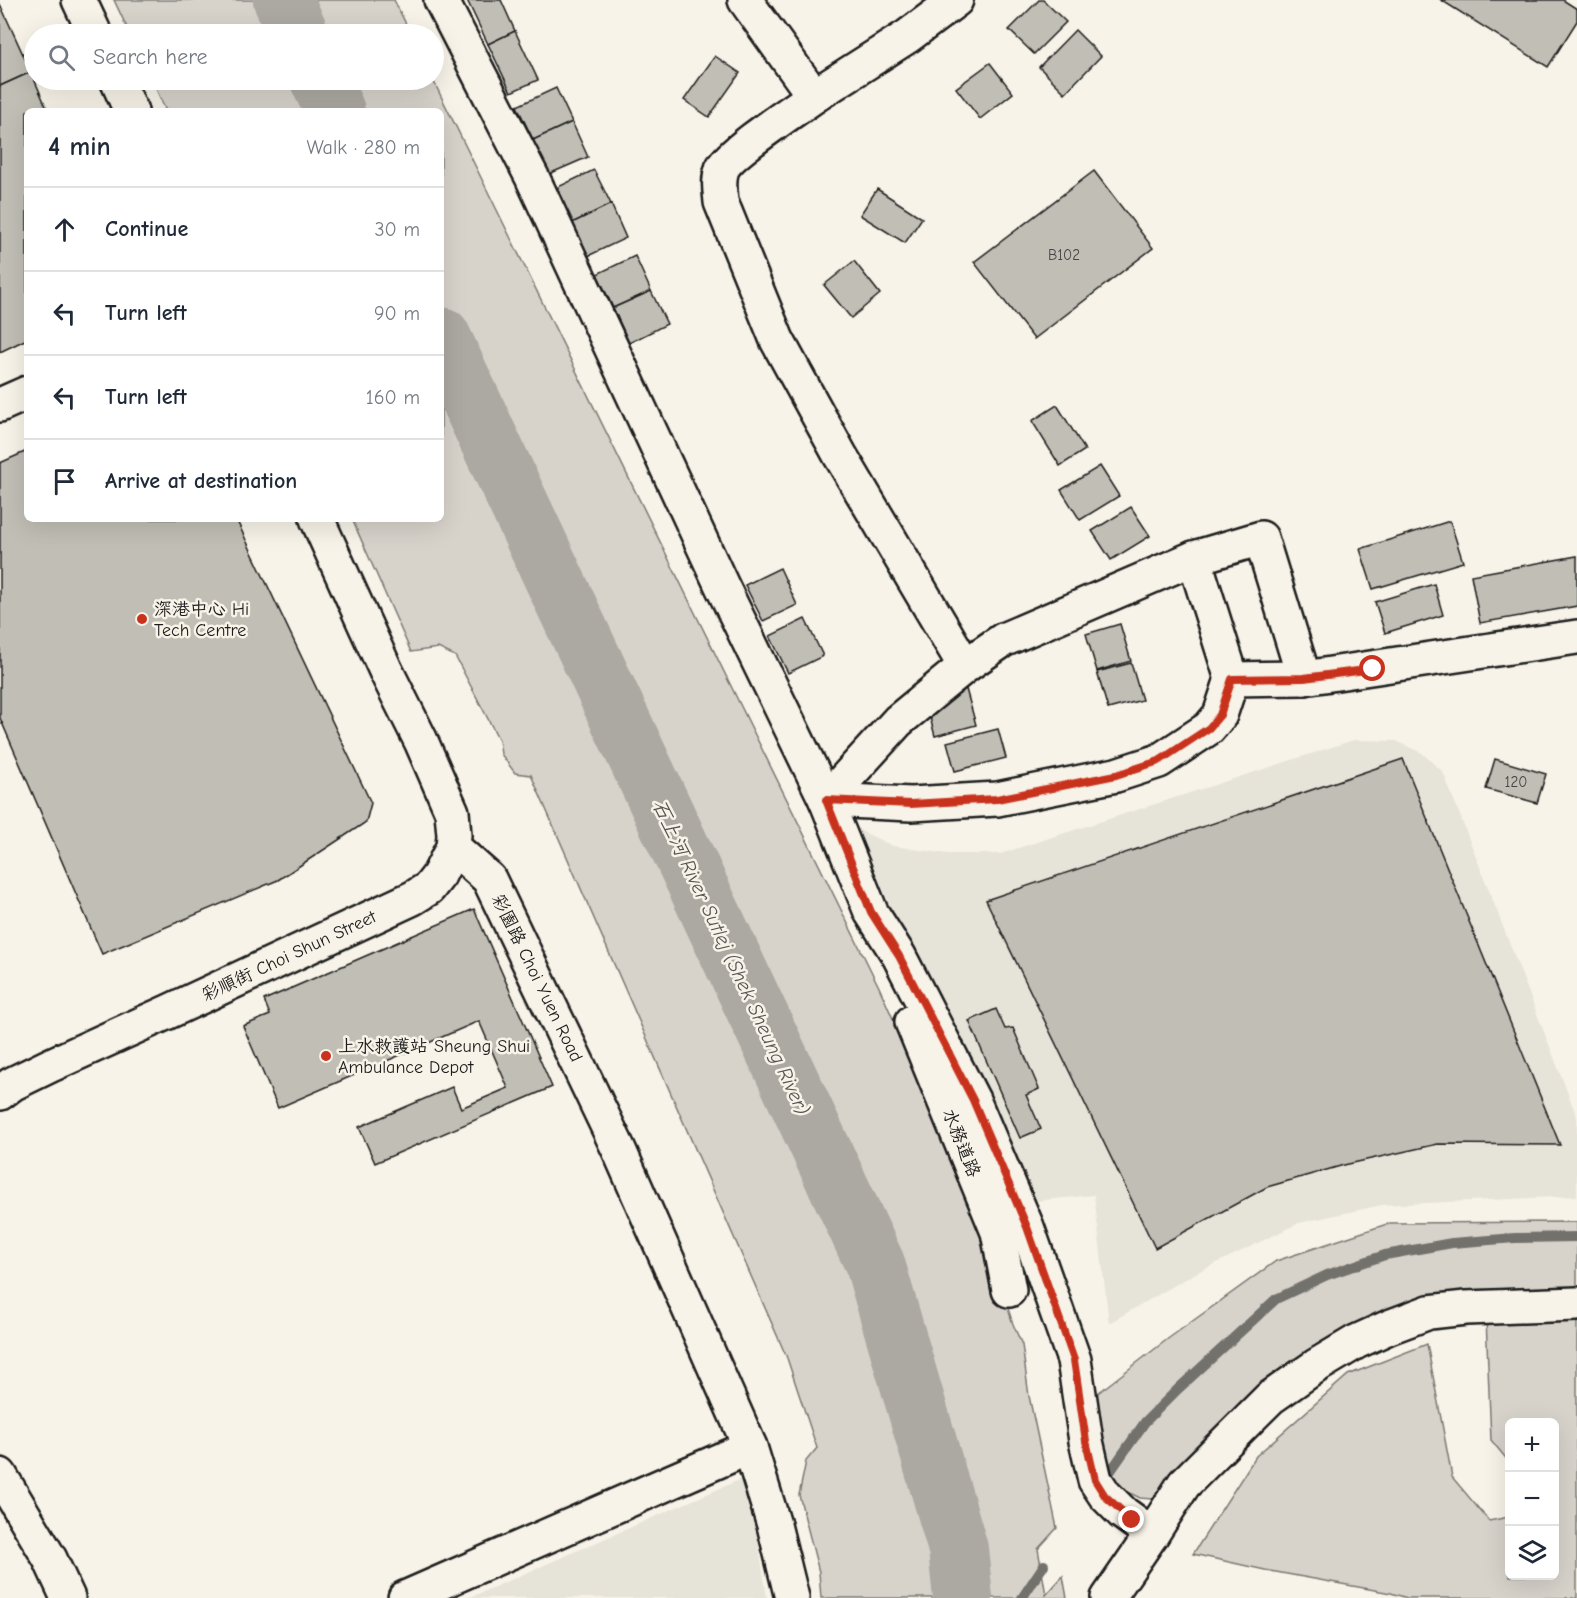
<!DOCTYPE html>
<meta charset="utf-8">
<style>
body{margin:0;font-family:"Comic Neue","LXGW WenKai TC",sans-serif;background:#f2f2f3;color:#1f2937}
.controls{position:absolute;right:18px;bottom:18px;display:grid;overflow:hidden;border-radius:9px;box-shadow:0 6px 24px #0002}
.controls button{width:54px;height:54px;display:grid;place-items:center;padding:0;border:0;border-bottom:2px solid #e0e1e3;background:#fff;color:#1f2937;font:30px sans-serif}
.stop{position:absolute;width:18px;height:18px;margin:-14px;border:4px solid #c8321e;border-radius:50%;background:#fff}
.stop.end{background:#c8321e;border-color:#fff;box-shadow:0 2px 6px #0008}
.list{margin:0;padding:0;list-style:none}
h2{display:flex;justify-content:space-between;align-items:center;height:78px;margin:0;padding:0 24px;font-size:26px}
h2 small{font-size:20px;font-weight:400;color:#747a83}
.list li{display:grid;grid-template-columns:39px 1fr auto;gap:18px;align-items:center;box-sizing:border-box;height:84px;padding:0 24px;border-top:2px solid #e0e1e3}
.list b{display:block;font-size:22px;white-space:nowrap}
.list em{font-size:20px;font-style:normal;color:#747a83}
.icon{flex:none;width:33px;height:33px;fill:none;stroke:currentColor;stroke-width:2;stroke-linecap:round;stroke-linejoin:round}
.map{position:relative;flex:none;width:1577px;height:1598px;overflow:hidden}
.search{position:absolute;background:#fff;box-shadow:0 6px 24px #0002;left:24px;top:24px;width:420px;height:66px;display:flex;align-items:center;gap:15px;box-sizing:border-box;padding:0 21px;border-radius:33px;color:#747a83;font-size:22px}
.panel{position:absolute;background:#fff;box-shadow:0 6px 24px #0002;left:24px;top:108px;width:420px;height:414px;border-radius:9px}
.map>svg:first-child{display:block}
.built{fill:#e6e3d9}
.green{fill:#d7d3cb;stroke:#7a7874;stroke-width:1.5}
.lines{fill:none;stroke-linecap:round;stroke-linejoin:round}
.stream{stroke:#72716c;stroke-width:10}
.river{stroke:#aca9a2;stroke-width:60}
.building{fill:#c0beb5;stroke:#1c1c1c;stroke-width:1.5}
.minor-casing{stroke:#1c1c1c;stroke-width:38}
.minor{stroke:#f7f3e8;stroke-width:33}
.route{stroke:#c8321e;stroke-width:8}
.poi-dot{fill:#c8321e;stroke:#f7f3e8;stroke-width:2}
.labels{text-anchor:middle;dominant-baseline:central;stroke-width:5;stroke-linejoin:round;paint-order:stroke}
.number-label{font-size:15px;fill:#454442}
.poi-label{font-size:18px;fill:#1c1c1c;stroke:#f7f3e8;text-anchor:start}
.street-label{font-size:18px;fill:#1c1c1c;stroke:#f7f3e8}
.water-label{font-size:20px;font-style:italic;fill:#565452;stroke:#f7f3e8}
</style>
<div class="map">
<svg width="1577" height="1598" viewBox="0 0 1577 1598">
<rect width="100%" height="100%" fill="#f7f3e8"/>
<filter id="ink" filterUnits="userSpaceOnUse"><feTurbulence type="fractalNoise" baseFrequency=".0167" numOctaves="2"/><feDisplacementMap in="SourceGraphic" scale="12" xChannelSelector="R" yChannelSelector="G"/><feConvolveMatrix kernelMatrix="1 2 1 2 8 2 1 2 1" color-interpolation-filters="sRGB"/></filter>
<g filter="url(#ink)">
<g class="built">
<polygon points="1354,740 1396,741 1422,753 1443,772 1577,1117 1577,1196 1382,1205 1299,1223 1196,1273 1109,1323 1094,1195 1035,1201 924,983 852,827 893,846 948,854 1000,854"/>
<polygon points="748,1476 767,1598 469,1598"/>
</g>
<g class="green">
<polygon points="114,0 394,0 411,34 130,34"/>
<polygon points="152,80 433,80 879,987 972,1197 1013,1324 1022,1345 1029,1396 1057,1528 1038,1549 1046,1595 1063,1576 1067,1598 821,1598 819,1572 799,1495 806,1461 817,1448 787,1358 531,775 515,773 501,754 499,740 455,656 438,648 411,652 352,519 441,519 441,111 166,111"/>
<polygon points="1577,1222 1577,1293 1388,1310 1169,1484 1152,1499 1140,1498 1120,1488 1108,1471 1094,1396 1169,1338 1276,1261 1390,1223"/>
<polygon points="1486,1318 1577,1319 1577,1598 1407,1598 1391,1593 1265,1570 1193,1554 1256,1456 1348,1375 1427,1344 1452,1477 1489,1521 1509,1517 1510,1576 1554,1576 1554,1422 1510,1422 1509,1462 1491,1440"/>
</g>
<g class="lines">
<g class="stream">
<polyline points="1103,1482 1145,1422 1178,1389 1276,1299 1327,1275 1385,1255 1452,1243 1515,1238 1577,1237"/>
<polyline points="1022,1598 1044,1565"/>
</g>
<g class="river">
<polyline points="283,0 299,34"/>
<polyline points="320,80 335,111"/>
<polyline points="441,337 875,1264 958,1549 963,1598"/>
</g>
</g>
<g class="building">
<polygon points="467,0 501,0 515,31 488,44"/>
<polygon points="1039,0 1043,0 1066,22 1034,54 1009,30"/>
<polygon points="1441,0 1563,0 1577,9 1577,21 1548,67"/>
<polygon points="0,4 31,72 0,86"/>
<polygon points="1075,30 1101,56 1065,93 1039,67"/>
<polygon points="515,31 538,80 511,92 488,44"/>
<polygon points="715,56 740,73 709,117 684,100"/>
<polygon points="990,63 1013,93 980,119 956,88"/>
<polygon points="31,72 48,111 27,111 27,339 0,352 0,86"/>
<polygon points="556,88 572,122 533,140 517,106"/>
<polygon points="572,122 588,157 549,174 533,140"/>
<polygon points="594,170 611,204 572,223 556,188"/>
<polygon points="1094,171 1153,248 1034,339 974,262"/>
<polygon points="877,189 922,218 905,243 860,215"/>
<polygon points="611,204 626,238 588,256 572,223"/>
<polygon points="635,256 651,291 613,308 597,274"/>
<polygon points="854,261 880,294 851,318 824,285"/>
<polygon points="651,291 667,324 629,343 613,308"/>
<polygon points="1057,405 1085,450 1060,466 1032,421"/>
<polygon points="27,451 27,519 236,519 371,803 366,822 278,880 102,954 0,718 0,463"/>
<polygon points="1100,466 1119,496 1080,520 1061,490"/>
<polygon points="1131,507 1150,536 1111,560 1092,531"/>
<polygon points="1450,521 1463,562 1373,589 1360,549"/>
<polygon points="1577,556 1577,606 1480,623 1471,575"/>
<polygon points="780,568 797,605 763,621 745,585"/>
<polygon points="1434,584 1443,615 1385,633 1375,602"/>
<polygon points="805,619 823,656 788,673 770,636"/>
<polygon points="1120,624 1131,661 1097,671 1086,634"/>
<polygon points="1131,663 1142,700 1108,709 1097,672"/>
<polygon points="966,689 976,725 935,736 925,699"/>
<polygon points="998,729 1006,758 955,771 947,742"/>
<polygon points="1403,759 1560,1145 1438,1144 1344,1165 1267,1187 1155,1248 986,900"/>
<polygon points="1495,759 1546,774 1537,803 1486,789"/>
<polygon points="474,909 552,1087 375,1163 359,1127 452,1087 461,1108 508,1088 479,1021 278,1108 243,1026 270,1015 264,1000"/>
<polygon points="996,1009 1005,1029 1013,1028 1039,1089 1026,1095 1041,1129 1020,1138 969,1021"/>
</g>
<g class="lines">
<g class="minor-casing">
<g id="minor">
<polyline points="79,0 95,34"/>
<polyline points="441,0 532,177 722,586 826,800 871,912 899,956 973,1100 1027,1227 1074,1360 1086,1441 1095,1480 1105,1495 1123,1513 1152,1534"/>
<path d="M 745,0 L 814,96 C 796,109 730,152 722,169 C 718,180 720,190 721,202 L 777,340 L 840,455 L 965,666 L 898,721 L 826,800"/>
<polyline points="117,80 131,111"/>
<polyline points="814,96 908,36 956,0"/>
<polyline points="0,405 27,393"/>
<polyline points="1194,558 1261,538 1304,678"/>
<polyline points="965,666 1003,640 1194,558 1232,679 1304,678 1577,637"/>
<polyline points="826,800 911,804 997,799 1116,775 1159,761 1209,728 1220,715 1232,679"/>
<polyline points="453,847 489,879 619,1150 750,1447 774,1525 792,1598"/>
<polyline points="912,1022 998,1232 1009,1290"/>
<polyline points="0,1093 12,1084 51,1065 168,1012 413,898 429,888 439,875 453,847 454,835 452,812 421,741 386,671 317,519"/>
<polyline points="0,1475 50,1559 68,1598"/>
<polyline points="405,1598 750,1447"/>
<polyline points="1108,1598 1152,1534 1184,1484 1270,1398 1316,1366 1356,1342 1389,1327 1429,1312 1466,1308 1577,1304"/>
</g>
</g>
<use href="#minor" class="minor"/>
</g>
</g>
<g class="lines" filter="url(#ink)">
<polyline class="route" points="1132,1520 1105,1496 1095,1480 1086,1441 1074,1360 1027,1227 973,1100 899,956 871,912 826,800 911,804 997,799 1116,775 1159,761 1209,728 1220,715 1232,679 1304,678 1373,669"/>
</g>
<g class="poi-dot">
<circle cx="142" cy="619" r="6"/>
<circle cx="326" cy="1056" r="6"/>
</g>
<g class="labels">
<g class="number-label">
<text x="1064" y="255">B102</text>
<text x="1516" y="782">120</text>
</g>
<g class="poi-label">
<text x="154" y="609">深港中心 Hi<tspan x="154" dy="21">Tech Centre</tspan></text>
<text x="338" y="1046">上水救護站 Sheung Shui<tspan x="338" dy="21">Ambulance Depot</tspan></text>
</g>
<g class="street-label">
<text transform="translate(289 956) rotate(-25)">彩順街 Choi Shun Street</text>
<text transform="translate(537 978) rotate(64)">彩園路 Choi Yuen Road</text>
<text transform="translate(961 1143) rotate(68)">水務道路</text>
</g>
<g class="water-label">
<text transform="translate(731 957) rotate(65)">石上河 River Sutlej (Shek Sheung River)</text>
</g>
</g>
</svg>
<div class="controls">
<button>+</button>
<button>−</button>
<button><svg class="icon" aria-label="layers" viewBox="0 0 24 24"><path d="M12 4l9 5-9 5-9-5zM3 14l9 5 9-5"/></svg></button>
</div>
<div class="stop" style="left:1373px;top:669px"></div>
<div class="stop end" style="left:1132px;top:1520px"></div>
<div class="search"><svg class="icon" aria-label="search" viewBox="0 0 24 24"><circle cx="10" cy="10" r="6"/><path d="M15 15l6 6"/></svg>Search here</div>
<section class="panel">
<h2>4 min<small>Walk · 280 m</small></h2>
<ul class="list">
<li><svg class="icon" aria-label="ahead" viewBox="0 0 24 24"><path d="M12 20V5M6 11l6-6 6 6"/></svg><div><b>Continue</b></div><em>30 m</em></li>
<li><svg class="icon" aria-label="left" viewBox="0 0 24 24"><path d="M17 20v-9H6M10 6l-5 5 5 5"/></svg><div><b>Turn left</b></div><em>90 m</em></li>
<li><svg class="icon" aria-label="left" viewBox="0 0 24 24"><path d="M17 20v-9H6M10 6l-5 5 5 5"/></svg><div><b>Turn left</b></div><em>160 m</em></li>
<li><svg class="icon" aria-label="arrive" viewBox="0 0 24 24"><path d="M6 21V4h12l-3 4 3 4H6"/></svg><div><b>Arrive at destination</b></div></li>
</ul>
</section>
</div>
